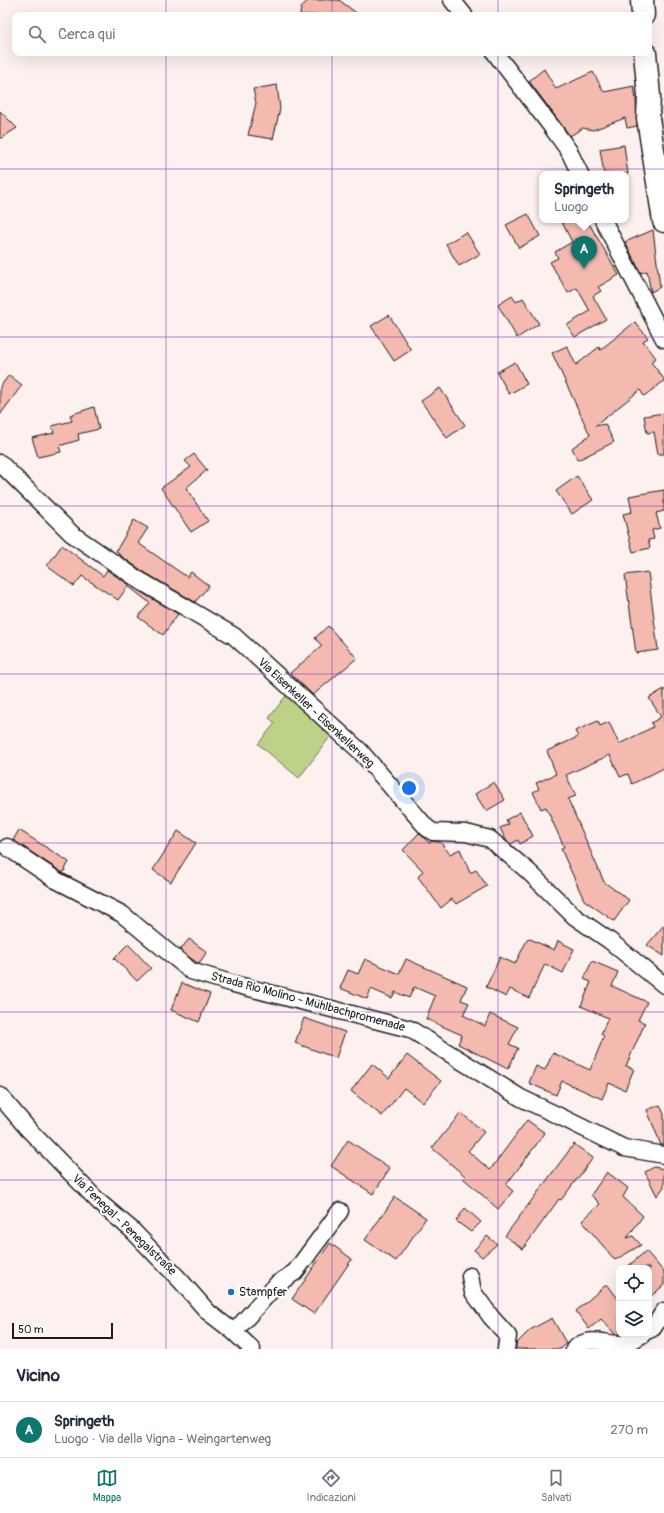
<!DOCTYPE html>
<html lang="it">
<meta charset="utf-8">
<style>
body{margin:0;font-family:Pangolin,sans-serif;background:#f6f6f7;color:#1f2937}
.controls{position:absolute;right:12px;bottom:12px;display:grid;overflow:hidden;border-radius:8px;box-shadow:0 4px 16px #0002}
.controls button{width:36px;height:36px;display:grid;place-items:center;padding:0;border:0;border-bottom:1px solid #e0e1e3;background:#fff;color:#1f2937;font:20px sans-serif}
.scale{position:absolute;left:12px;bottom:10px;width:101px;box-sizing:border-box;padding-left:4px;border:2px solid #1c1c1c;border-top:0;font-size:11px;line-height:14px;white-space:nowrap;color:#1c1c1c;-webkit-text-stroke:3px #fff;paint-order:stroke}
.you{position:absolute;left:409px;top:788px;width:14px;height:14px;margin:-10px;border:3px solid #fff;border-radius:50%;background:#1a73e8;box-shadow:0 0 0 6px #1a73e833}
.badge{display:grid;place-items:center;width:26px;height:26px;border-radius:50%;background:#0f766e;color:#fff;font-size:13px;font-weight:700}
.pin{position:absolute;translate:-50% -33px;filter:drop-shadow(0 1px 2px #0008)}
.pin::after{content:'';position:absolute;top:21px;width:14px;height:12px;background:inherit;clip-path:polygon(0 0,100% 0,50% 100%)}
.popup{position:absolute;left:539px;top:171px;width:90px;height:52px;box-sizing:border-box;display:grid;place-content:center;border-radius:8px;background:#fff;filter:drop-shadow(0 1px 3px #0005);font-size:13px;white-space:nowrap;color:#747a83}
.popup b{font-size:15px;color:#1f2937}
.popup::after{content:'';position:absolute;left:50%;top:100%;margin-left:-8px;border:8px solid transparent;border-top-color:#fff}
.list{margin:0;padding:0;list-style:none}
h2{display:flex;justify-content:space-between;align-items:center;height:52px;margin:0;padding:0 16px;font-size:17px}
h2 small{font-size:13px;font-weight:400;color:#747a83}
.list li{display:grid;grid-template-columns:26px 1fr auto;gap:12px;align-items:center;box-sizing:border-box;height:56px;padding:0 16px;border-top:1px solid #e0e1e3}
.list b{display:block;font-size:15px;white-space:nowrap}
.list p{margin:0;font-size:13px;white-space:nowrap;color:#747a83}
.list em{font-size:13px;font-style:normal;color:#747a83}
.icon{flex:none;width:22px;height:22px;fill:none;stroke:currentColor;stroke-width:2;stroke-linecap:round;stroke-linejoin:round}
.map{position:relative;flex:none;width:664px;height:1349px;overflow:hidden}
.search{position:absolute;background:#fff;box-shadow:0 4px 16px #0002;left:12px;right:12px;top:12px;height:44px;display:flex;align-items:center;gap:10px;box-sizing:border-box;padding:0 14px;border-radius:8px;color:#747a83;font-size:15px}
.sheet{height:108px;background:#fff}
nav{display:flex;justify-content:space-around;align-items:center;box-sizing:border-box;height:56px;border-top:1px solid #e0e1e3;background:#fff;font-size:11px;color:#747a83}
nav a{display:grid;justify-items:center;gap:2px}
nav .on{color:#0f766e}
.map>svg:first-child{display:block}
.green{fill:#bdd288;stroke:#6c7752}
.building{fill:#f5baaf;stroke:#1c1c1c}
.lines{fill:none;stroke-linecap:round;stroke-linejoin:round}
.minor-casing{stroke:#1c1c1c;stroke-width:19}
.secondary-casing{stroke:#1c1c1c;stroke-width:25}
.minor{stroke:#fff;stroke-width:16}
.secondary{stroke:#fff;stroke-width:22}
.grid{fill:none;stroke:#7b2cbf;stroke-width:1;stroke-opacity:0.55}
.poi-dot{fill:#1f6fb2;stroke:#fff;stroke-width:1.5}
.labels{text-anchor:middle;dominant-baseline:central;stroke-width:4;stroke-linejoin:round;paint-order:stroke}
.street-label{font-size:12px;fill:#1c1c1c;stroke:#fff}
.poi-label{font-size:12px;fill:#1c1c1c;stroke:#fff;text-anchor:start}
</style>
<div class="map">
<svg width="664" height="1349" viewBox="0 0 664 1349">
<rect width="100%" height="100%" fill="#fdf1ef"/>
<filter id="ink" filterUnits="userSpaceOnUse"><feTurbulence type="fractalNoise" baseFrequency=".025" numOctaves="2"/><feDisplacementMap in="SourceGraphic" scale="8" xChannelSelector="R" yChannelSelector="G"/><feConvolveMatrix kernelMatrix="1 2 1 2 8 2 1 2 1" color-interpolation-filters="sRGB"/></filter>
<g filter="url(#ink)">
<polygon class="green" points="288,693 333,733 299,778 258,744 275,723 269,718"/>
<g class="building">
<polygon points="309,0 339,0 359,15 300,15 301,7"/>
<polygon points="544,69 556,89 593,72 604,92 634,86 636,100 637,126 627,128 625,118 593,130 583,128 570,136 529,81"/>
<polygon points="277,85 280,109 273,139 248,135 256,103 253,89"/>
<polygon points="0,111 17,128 0,139"/>
<polygon points="624,145 628,174 604,174 600,149"/>
<polygon points="528,214 540,236 519,248 506,225"/>
<polygon points="561,220 587,220 619,275 598,287 601,291 593,296 606,319 575,337 567,325 590,311 577,288 568,293 550,262 558,258 555,252 572,242"/>
<polygon points="653,230 660,287 651,292 647,271 641,273 625,242"/>
<polygon points="466,232 480,254 459,266 446,244"/>
<polygon points="512,296 516,302 523,298 539,324 517,338 498,305"/>
<polygon points="389,315 411,350 394,361 371,326"/>
<polygon points="635,322 648,338 643,341 656,358 651,362 664,379 664,381 644,396 640,390 595,426 605,424 614,442 578,460 572,448 590,435 552,353 567,346 576,365 599,347 600,350"/>
<polygon points="515,362 527,384 509,394 497,372"/>
<polygon points="9,375 22,385 0,415 0,387"/>
<polygon points="440,388 465,425 447,438 421,401"/>
<polygon points="94,407 99,429 78,434 79,440 59,446 61,452 38,457 32,438 54,433 52,426 72,421 70,415"/>
<polygon points="664,413 664,454 658,454 654,432 647,433 644,416"/>
<polygon points="194,454 207,470 186,488 208,521 191,532 161,488 191,467 185,461"/>
<polygon points="577,476 593,500 572,514 556,491"/>
<polygon points="664,490 664,511 656,513 660,528 652,530 654,539 648,540 650,548 633,552 623,514 632,512 629,496"/>
<polygon points="134,520 148,528 138,543 187,577 191,572 209,586 195,602 144,572 118,554 119,553 116,551"/>
<polygon points="62,545 103,576 107,570 134,588 178,614 163,635 138,617 150,603 128,586 118,600 82,576 74,586 47,566"/>
<polygon points="648,572 658,650 636,653 625,575"/>
<polygon points="328,626 357,658 313,695 290,673 322,646 315,638"/>
<polygon points="664,689 664,768 632,784 628,774 620,777 610,755 566,775 576,796 568,799 604,882 629,900 614,921 584,900 561,849 564,847 546,807 541,809 533,792 539,789 536,783 556,774 547,751 578,737 575,731 598,721 600,726 609,722 619,744 653,727 651,723 661,717 649,698"/>
<polygon points="494,782 505,800 486,811 475,794"/>
<polygon points="520,812 533,836 520,844 518,840 511,844 506,840 500,828 509,824 506,820"/>
<polygon points="19,830 69,862 63,873 13,840"/>
<polygon points="178,831 196,843 171,882 153,870"/>
<polygon points="419,833 429,843 432,841 440,842 450,854 460,849 470,873 476,870 487,886 456,904 452,899 441,908 418,877 423,871 403,850"/>
<polygon points="664,925 664,956 647,945"/>
<polygon points="528,938 554,950 558,941 574,949 563,973 545,964 529,998 510,989 506,997 486,987 500,957 515,964"/>
<polygon points="189,939 207,952 199,963 196,962 180,950"/>
<polygon points="128,944 151,968 137,981 114,958"/>
<polygon points="365,959 399,974 406,959 467,986 461,1000 469,1003 463,1015 485,1026 490,1014 518,1027 509,1044 518,1048 508,1069 458,1044 462,1035 426,1019 435,996 414,987 409,998 395,992 392,998 371,989 367,999 340,988 348,970 358,974"/>
<polygon points="592,961 618,972 612,986 647,1002 638,1020 645,1023 626,1066 634,1069 625,1090 609,1083 602,1099 562,1081 556,1095 529,1083 536,1066 545,1070 553,1053 590,1070 604,1036 601,1034 608,1018 581,1006 591,982 584,979"/>
<polygon points="182,983 210,994 199,1022 171,1010"/>
<polygon points="304,1018 345,1032 336,1058 295,1043"/>
<polygon points="407,1055 441,1081 423,1103 404,1088 382,1116 351,1091 372,1064 389,1078"/>
<polygon points="660,1105 664,1114 664,1145 661,1145 647,1110"/>
<polygon points="461,1113 484,1132 468,1151 490,1170 527,1120 545,1133 506,1185 513,1191 498,1209 463,1178 465,1176 432,1148"/>
<polygon points="348,1140 390,1168 373,1194 331,1166"/>
<polygon points="574,1144 593,1158 561,1200 559,1199 523,1249 505,1236"/>
<polygon points="654,1167 664,1169 664,1187 657,1196 645,1172"/>
<polygon points="607,1172 628,1188 623,1197 643,1216 627,1238 633,1236 641,1245 615,1260 582,1221 600,1204 591,1195"/>
<polygon points="395,1197 426,1218 396,1261 365,1240"/>
<polygon points="465,1208 481,1222 471,1232 456,1221"/>
<polygon points="487,1236 497,1244 482,1257 474,1250"/>
<polygon points="330,1243 352,1259 314,1314 292,1299"/>
<polygon points="646,1251 664,1272 664,1285 649,1298 649,1268 626,1268"/>
<polygon points="607,1284 619,1300 619,1334 615,1334 601,1319 589,1329 576,1311"/>
<polygon points="552,1318 566,1343 561,1349 516,1349 516,1344 530,1330"/>
</g>
<g class="lines">
<g class="minor-casing">
<g id="minor">
<polyline points="452,0 464,15"/>
<polyline points="495,53 551,126 569,151 580,174"/>
<polyline points="603,220 664,339"/>
<polyline points="0,463 72,534 139,580 234,636 360,751 427,828 433,832 466,833 490,839 528,871 575,917 610,941 664,985"/>
<polyline points="7,847 56,880 122,914 191,971 234,984 410,1029 521,1098 559,1116 624,1148 664,1155"/>
<polyline points="0,1096 29,1130 99,1202 132,1230 180,1280 208,1312 234,1332 252,1349"/>
<polyline points="470,1276 473,1292 491,1317 508,1336 506,1349"/>
<polyline points="649,1330 653,1328 664,1311"/>
<polyline points="234,1332 277,1284 295,1272 340,1211"/>
<path d="M 574,1349 C 589,1335 603,1344 620,1344 C 628,1344 637,1338 643,1334"/>
</g>
</g>
<g class="secondary-casing">
<g id="secondary">
<polyline points="642,0 643,15"/>
<polyline points="645,53 649,96 648,118 664,221"/>
</g>
</g>
<use href="#minor" class="minor"/>
<use href="#secondary" class="secondary"/>
</g>
</g>
<path class="grid" d="M 166,0 L 166,15M 332,0 L 332,15M 498,0 L 498,15M 166,53 L 166,1349M 332,53 L 332,1349M 498,53 L 498,1349M 0,169 L 664,169M 0,337 L 664,337M 0,506 L 664,506M 0,674 L 664,674M 0,843 L 664,843M 0,1012 L 664,1012M 0,1180 L 664,1180"/>
<circle class="poi-dot" cx="231" cy="1292" r="4"/>
<g class="labels">
<g class="street-label">
<text transform="translate(316 713) rotate(43)">Via Eisenkeller - Eisenkellerweg</text>
<text transform="translate(308 1002) rotate(15)">Strada Rio Molino - Mühlbachpromenade</text>
<text transform="translate(124 1225) rotate(44)">Via Penegal - Penegalstraße</text>
</g>
<g class="poi-label">
<text x="239" y="1292">Stampfer</text>
</g>
</g>
</svg>
<div class="controls">
<button><svg class="icon" aria-label="locate" viewBox="0 0 24 24"><circle cx="12" cy="12" r="6"/><path d="M12 2v4M12 18v4M2 12h4M18 12h4"/></svg></button>
<button><svg class="icon" aria-label="layers" viewBox="0 0 24 24"><path d="M12 4l9 5-9 5-9-5zM3 14l9 5 9-5"/></svg></button>
</div>
<div class="scale">50 m</div>
<div class="you"></div>
<div class="pin badge" style="left:584px;top:269px">A</div>
<div class="popup"><b>Springeth</b>Luogo</div>
<div class="search"><svg class="icon" aria-label="search" viewBox="0 0 24 24"><circle cx="10" cy="10" r="6"/><path d="M15 15l6 6"/></svg>Cerca qui</div>
</div>
<section class="sheet">
<h2>Vicino<small></small></h2>
<ul class="list">
<li><span class="badge">A</span><div><b>Springeth</b><p>Luogo · Via della Vigna - Weingartenweg</p></div><em>270 m</em></li>
</ul>
</section>
<nav>
<a class="on"><svg class="icon" aria-label="map" viewBox="0 0 24 24"><path d="M3 6l6-2 6 2 6-2v14l-6 2-6-2-6 2zM9 4v14M15 6v14"/></svg>Mappa</a>
<a><svg class="icon" aria-label="directions" viewBox="0 0 24 24"><path d="M12 3l9 9-9 9-9-9zM9 14v-3h6M13 9l2 2-2 2"/></svg>Indicazioni</a>
<a><svg class="icon" aria-label="saved" viewBox="0 0 24 24"><path d="M7 4h10v16l-5-4-5 4z"/></svg>Salvati</a>
</nav>
